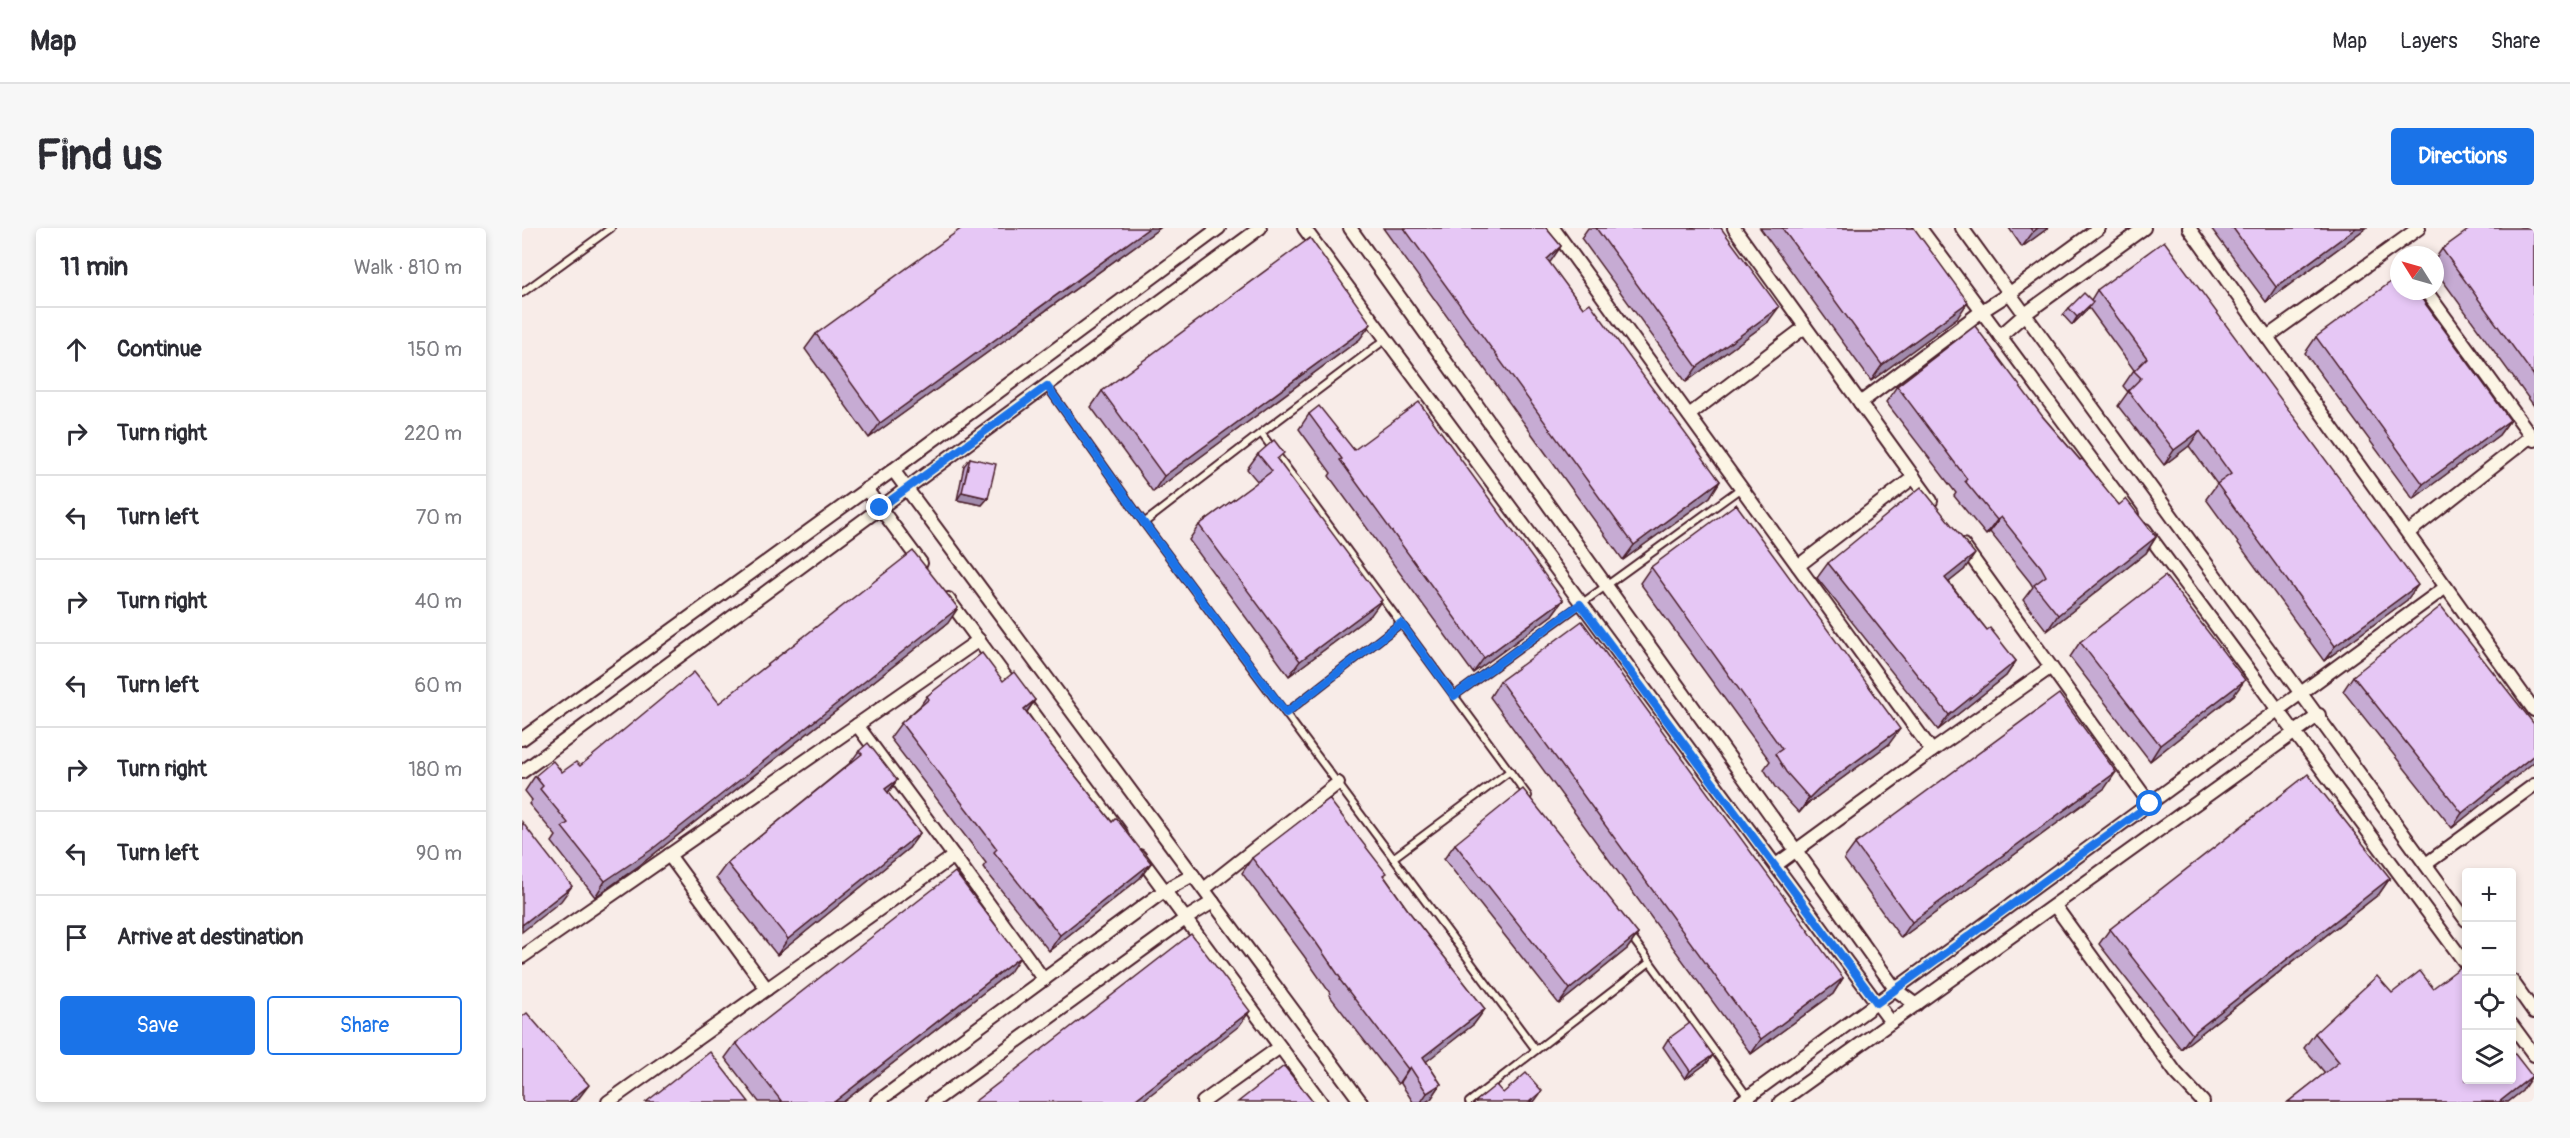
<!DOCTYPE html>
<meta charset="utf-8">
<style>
body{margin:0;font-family:Pangolin,sans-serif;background:#f7f7f7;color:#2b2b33}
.controls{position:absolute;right:18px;bottom:18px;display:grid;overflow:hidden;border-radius:6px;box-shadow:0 3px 9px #0003}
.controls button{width:54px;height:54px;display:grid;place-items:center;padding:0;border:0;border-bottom:2px solid #e1e1e2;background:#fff;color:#2b2b33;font:30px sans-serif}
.compass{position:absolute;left:1868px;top:18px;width:54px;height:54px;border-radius:50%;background:#fff;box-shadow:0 3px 9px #0003;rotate:307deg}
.stop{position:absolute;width:18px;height:18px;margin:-14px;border:4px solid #1a73e8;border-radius:50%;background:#fff}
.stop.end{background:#1a73e8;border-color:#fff;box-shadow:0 2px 6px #0008}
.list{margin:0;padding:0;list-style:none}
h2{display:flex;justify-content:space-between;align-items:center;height:78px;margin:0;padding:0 24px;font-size:26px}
h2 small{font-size:20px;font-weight:400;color:#7c7c81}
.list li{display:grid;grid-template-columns:39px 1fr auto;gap:18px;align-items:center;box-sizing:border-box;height:84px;padding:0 24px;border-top:2px solid #e1e1e2}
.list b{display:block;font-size:22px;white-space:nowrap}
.list em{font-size:20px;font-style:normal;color:#7c7c81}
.actions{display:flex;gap:12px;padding:18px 24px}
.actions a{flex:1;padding:14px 0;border:2px solid #1a73e8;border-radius:6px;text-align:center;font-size:21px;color:#1a73e8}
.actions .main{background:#1a73e8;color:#fff}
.icon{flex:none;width:33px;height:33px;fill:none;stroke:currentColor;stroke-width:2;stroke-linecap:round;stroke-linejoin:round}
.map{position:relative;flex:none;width:2012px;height:874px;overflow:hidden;border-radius:6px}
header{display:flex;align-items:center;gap:36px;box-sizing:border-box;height:84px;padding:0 30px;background:#fff;border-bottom:2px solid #e1e1e2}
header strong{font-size:28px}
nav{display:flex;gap:33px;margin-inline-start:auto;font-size:21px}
.intro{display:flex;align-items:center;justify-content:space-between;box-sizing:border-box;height:144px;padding:0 36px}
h1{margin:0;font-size:42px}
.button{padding:15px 27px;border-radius:6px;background:#1a73e8;color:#fff;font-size:21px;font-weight:700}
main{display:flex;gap:36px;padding:0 36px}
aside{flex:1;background:#fff;border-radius:6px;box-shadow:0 3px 9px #0003}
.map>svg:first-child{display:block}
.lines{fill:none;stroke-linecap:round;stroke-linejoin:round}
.service-casing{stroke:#4a1f2b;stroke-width:10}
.minor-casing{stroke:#4a1f2b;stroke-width:16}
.service{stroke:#fcf5e5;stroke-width:6}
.minor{stroke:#fcf5e5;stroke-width:12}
.wall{fill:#c6abd3;stroke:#4a1f2b;stroke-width:1.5}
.shaded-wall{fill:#a18bac;stroke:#4a1f2b;stroke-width:1.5}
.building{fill:#e6c7f5;stroke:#4a1f2b;stroke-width:1.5}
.route{stroke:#1a73e8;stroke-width:8}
</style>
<header>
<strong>Map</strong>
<nav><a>Map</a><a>Layers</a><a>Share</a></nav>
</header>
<div class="intro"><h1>Find us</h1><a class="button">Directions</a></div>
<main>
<aside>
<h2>11 min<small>Walk · 810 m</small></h2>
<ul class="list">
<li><svg class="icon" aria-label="ahead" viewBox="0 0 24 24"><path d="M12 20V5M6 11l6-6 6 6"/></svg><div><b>Continue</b></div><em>150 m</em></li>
<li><svg class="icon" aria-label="right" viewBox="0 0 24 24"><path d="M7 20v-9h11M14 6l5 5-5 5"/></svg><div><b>Turn right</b></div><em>220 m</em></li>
<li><svg class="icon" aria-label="left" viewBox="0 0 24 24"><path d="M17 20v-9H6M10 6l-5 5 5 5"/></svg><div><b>Turn left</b></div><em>70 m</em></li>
<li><svg class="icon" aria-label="right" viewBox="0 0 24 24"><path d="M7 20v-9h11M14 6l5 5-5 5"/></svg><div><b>Turn right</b></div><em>40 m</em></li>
<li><svg class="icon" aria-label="left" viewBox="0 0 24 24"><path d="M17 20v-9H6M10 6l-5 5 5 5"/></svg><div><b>Turn left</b></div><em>60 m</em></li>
<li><svg class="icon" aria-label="right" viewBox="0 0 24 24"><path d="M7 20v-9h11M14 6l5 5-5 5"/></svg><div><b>Turn right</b></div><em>180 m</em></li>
<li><svg class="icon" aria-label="left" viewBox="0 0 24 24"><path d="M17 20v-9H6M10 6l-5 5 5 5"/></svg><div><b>Turn left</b></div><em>90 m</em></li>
<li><svg class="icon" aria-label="arrive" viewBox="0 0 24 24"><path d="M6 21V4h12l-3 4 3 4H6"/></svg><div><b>Arrive at destination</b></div></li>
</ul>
<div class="actions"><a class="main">Save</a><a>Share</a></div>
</aside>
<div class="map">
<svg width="2012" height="874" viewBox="0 0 2012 874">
<rect width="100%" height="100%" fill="#f8ece8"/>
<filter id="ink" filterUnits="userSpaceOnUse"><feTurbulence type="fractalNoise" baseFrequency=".0167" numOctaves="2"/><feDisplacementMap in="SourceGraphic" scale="12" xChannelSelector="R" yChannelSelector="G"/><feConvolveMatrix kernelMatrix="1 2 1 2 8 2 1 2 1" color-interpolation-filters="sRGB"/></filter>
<g filter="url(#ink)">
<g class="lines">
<g class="service-casing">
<g id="service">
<polyline points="0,65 89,0"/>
<polyline points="864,111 739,205 1006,568"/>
<polyline points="525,158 622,295 739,205"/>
<polyline points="622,295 1014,822"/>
<polyline points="932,468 1219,260"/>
<polyline points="764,485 879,395"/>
<polyline points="871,630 988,543"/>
<polyline points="1128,734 1226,869"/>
<polyline points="947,874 1128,734 1108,707"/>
</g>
</g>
<g class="minor-casing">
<g id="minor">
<polyline points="782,0 1369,794"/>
<polyline points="828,0 1374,762 1394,777"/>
<polyline points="1031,0 1410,523 1254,637"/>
<polyline points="1212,0 1409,273"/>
<polyline points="1398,0 1610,286"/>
<polyline points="1440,0 1944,692"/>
<polyline points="1667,0 2012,482"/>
<polyline points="1904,63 2012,212"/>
<polyline points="1478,108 1503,86 1622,0"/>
<polyline points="1745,109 1897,0"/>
<polyline points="1338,175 1460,83 1488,65 1577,0"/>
<polyline points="1167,187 1283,99"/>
<polyline points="371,242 839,874"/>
<polyline points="344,261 399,335"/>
<polyline points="1623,302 1944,736"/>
<polyline points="1886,305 2009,208"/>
<polyline points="1441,317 1628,576"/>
<polyline points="1276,338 1392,249"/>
<polyline points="426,371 599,605"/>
<polyline points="0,511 371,242 697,0"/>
<polyline points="1410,523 1529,439"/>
<polyline points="0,544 738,0"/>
<polyline points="147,627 245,761"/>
<polyline points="432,628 335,497 457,412"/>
<polyline points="617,628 799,874"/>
<polyline points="1904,636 2012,557"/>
<polyline points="682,661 816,555"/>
<polyline points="1533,678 1654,845 1681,874"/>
<polyline points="0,729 335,497"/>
<polyline points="1990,753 2012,784"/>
<polyline points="1990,797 2012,827"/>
<polyline points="86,874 432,628 522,752"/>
<polyline points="355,874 642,663 671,647"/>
<polyline points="411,874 663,691 691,674"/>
<polyline points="681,874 758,819"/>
<polyline points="1219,874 1924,359"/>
<polyline points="1258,874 1797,487"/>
</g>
</g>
<use href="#service" class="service"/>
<use href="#minor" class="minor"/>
</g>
<g class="wall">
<polygon points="638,0 347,210 283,121 294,106"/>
<polygon points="861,0 1024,0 1039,18 1027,35 1061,80 1198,253 1188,269 1101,332"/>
<polygon points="1066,0 1199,0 1246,94 1164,154 1059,10"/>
<polygon points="1238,0 1392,0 1436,89 1349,153"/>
<polygon points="1487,0 1526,0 1500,19"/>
<polygon points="1689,0 1844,0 1744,74"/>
<polygon points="2012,0 2012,178 1913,42 1913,31 1920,21"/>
<polygon points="1575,62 1885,372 1802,433 1684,271 1695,256 1667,218 1642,237 1596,178 1606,164 1601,158 1612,142 1567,80 1550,97 1541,87 1547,80 1569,72"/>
<polygon points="1794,109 1988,192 1977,207 1891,271 1783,125"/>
<polygon points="838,111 631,264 569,179 580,163"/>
<polygon points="1375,158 1521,189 1597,277 1634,309 1624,325 1525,403 1501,372 1511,359 1508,354 1468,304 1464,307 1432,268 1434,265 1364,174"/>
<polygon points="787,186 832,222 1041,372 1030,387 951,445 807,248 809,245 777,201"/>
<polygon points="736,226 757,233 849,387 767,448 667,312 677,297 736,254 725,241"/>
<polygon points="448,230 466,270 460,277 435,272 442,238"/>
<polygon points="1306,335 1442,342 1427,354 1465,402 1494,433 1484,448 1416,502 1295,350"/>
<polygon points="1129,339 1367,516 1285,576 1277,585 1253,559 1242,541 1248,533 1118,355"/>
<polygon points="426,395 118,637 73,669 30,614 34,608 7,576 10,572 3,563 13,548 40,544 58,538 197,475"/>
<polygon points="1558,414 1712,467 1628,533 1548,429"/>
<polygon points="1831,448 2012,496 2012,534 1930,600 1821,463"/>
<polygon points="481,453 513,472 505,484 525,512 590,594 629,635 618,650 527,723 461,639 464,635 368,510 379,495 398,478 405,468"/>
<polygon points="978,453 1321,750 1311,766 1229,826 968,469"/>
<polygon points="337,523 375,552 366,565 398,605 387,620 255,727 194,650 205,635 328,535"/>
<polygon points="1583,560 1379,710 1322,631 1333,616"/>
<polygon points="933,616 1116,706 1105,721 1037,776 922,631"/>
<polygon points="730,630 862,648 888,685 963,781 952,796 904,833 919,856 909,871 904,874 891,874 878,854 876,856 807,767 808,765 782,728 720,645"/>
<polygon points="1868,650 1857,666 1659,821 1577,716 1588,701"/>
<polygon points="488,744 321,874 237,874 203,830 214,815"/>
<polygon points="1911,760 2000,863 1986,874 1766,874 1803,845 1782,820 1793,805 1870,765"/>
<polygon points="1146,811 1191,827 1185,835 1163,851 1141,819"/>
</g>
<g class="shaded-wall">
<polygon points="627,0 638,0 347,210 358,195"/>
<polygon points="1516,0 1526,0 1500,19 1511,4"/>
<polygon points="1834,0 1844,0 1744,74 1754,59"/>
<polygon points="1039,18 1029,33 1014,46 1025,31"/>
<polygon points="1446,74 1436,89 1349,153 1360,137"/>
<polygon points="1571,74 1565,82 1550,97 1555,89"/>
<polygon points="1257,79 1246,94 1164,154 1175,139"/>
<polygon points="849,96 838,111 631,264 642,248"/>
<polygon points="1988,192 1977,207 1891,271 1901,256"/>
<polygon points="1678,203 1667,218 1642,237 1652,222"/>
<polygon points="1198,253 1188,269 1101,332 1112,317"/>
<polygon points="440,264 466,270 460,277 435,272"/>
<polygon points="1479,289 1468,304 1464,307 1475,292"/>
<polygon points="1634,309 1624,325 1525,403 1536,387"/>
<polygon points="1453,326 1442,342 1413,365 1423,350"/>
<polygon points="1896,357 1885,372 1802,433 1813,418"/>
<polygon points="860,372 849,387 767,448 778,433"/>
<polygon points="1041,372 1030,387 951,445 962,430"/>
<polygon points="436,380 426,395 118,637 73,669 83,653"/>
<polygon points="1494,433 1484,448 1416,502 1427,487"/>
<polygon points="1723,452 1712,467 1628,533 1638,517"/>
<polygon points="513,472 502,488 502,481"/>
<polygon points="1378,501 1367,516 1285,576 1277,585 1287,570 1296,561"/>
<polygon points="2012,527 2012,534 1930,600 1940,585"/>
<polygon points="1594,544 1583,560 1379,710 1390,694"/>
<polygon points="375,552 364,567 363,561"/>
<polygon points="398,605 387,620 255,727 266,711"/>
<polygon points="629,635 618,650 527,723 538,707"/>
<polygon points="1868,650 1857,666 1659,821 1670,806"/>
<polygon points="50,658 39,673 0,704 0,697"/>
<polygon points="1116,706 1105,721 1037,776 1048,761"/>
<polygon points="498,729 488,744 321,874 312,874"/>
<polygon points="1321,750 1311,766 1229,826 1239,811"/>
<polygon points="963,781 952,796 891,844 901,829"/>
<polygon points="728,783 717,798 619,874 610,874"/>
<polygon points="1191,827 1185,835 1163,851 1168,843"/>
<polygon points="888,839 878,854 876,856 886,841"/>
<polygon points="2010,848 2000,863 1986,874 1977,874"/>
<polygon points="919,856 909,871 904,874 899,874 905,865"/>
<polygon points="67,857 54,874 47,874"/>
<polygon points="1020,863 1012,874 1007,874"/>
</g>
<g class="building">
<polygon points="440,0 627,0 358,195 294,106"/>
<polygon points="882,0 1024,0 1039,18 1025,31 1061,80 1068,75 1198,253 1112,317"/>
<polygon points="1074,0 1199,0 1257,79 1175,139"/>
<polygon points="1260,0 1392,0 1446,74 1360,137"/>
<polygon points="1508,0 1516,0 1511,4"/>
<polygon points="1711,0 1834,0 1754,59"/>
<polygon points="1949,0 2012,0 2012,148 1920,21"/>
<polygon points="788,10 849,96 642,248 580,163"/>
<polygon points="1642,13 1896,357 1813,418 1695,256 1709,246 1678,203 1652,222 1606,163 1619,150 1612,143 1625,130 1575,62"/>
<polygon points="1877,48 1877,63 1894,63 1988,192 1901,256 1794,109"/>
<polygon points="1562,65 1571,74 1555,89 1547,80"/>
<polygon points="1453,98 1521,189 1558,232 1560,231 1597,277 1604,271 1634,309 1536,387 1512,357 1524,348 1519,339 1479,289 1475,292 1443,253 1445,251 1375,158"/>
<polygon points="897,174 1041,372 962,430 818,232 820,231 787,186 797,178 832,222"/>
<polygon points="752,212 762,225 755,231 860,372 778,433 677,297 750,243 736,226"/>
<polygon points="448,230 474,236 466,270 440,264"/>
<polygon points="1399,259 1453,326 1423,350 1465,402 1468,400 1494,433 1427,487 1306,335"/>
<polygon points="1214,276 1378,501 1296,561 1287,570 1264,544 1253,526 1260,521 1129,339"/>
<polygon points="391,323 436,380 129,622 83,653 40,599 46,595 18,561 21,558 13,548 31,533 40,544 54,534 58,538 172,444 197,475"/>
<polygon points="1643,348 1723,452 1638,517 1558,414"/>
<polygon points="1919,378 2012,496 2012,527 1940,585 1831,448"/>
<polygon points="1060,393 1321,750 1239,811 978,453"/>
<polygon points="460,425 481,453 492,444 513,472 502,481 525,512 590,594 594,590 629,635 538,707 472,624 475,621 379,495 407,471 405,468"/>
<polygon points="1537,466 1594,544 1390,694 1333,616"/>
<polygon points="346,515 375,552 363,561 398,605 266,711 205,635 340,526 337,523"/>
<polygon points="1786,546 1868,650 1670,806 1588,701"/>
<polygon points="1001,561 1116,706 1048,761 933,616"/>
<polygon points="807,571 864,645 861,647 888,685 963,781 901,829 919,856 905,865 888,839 886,841 818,752 819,751 793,713 730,630"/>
<polygon points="0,594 50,658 0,697"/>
<polygon points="433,644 498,729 312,874 260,874 214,815"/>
<polygon points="669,706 728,783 610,874 452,874"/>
<polygon points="1940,738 1944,744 1944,852 1989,852 1989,821 2010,848 1977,874 1766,874 1817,834 1793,805 1855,748 1870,765 1898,743 1911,760"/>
<polygon points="5,785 67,857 47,874 0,874 0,789"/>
<polygon points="1168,795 1191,827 1168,843 1146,811"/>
<polygon points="188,824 227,874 124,874"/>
<polygon points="762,838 791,874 716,874"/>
<polygon points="1004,845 1020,863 1007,874 953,874 974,857 981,865"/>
</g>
</g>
<g class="lines" filter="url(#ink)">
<polyline class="route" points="358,280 525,158 622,295 764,485 879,395 932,468 1058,376 1355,775 1628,576"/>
</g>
</svg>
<div class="controls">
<button>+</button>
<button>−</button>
<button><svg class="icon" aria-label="locate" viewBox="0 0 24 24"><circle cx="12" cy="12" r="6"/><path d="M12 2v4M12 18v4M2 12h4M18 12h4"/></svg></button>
<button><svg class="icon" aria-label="layers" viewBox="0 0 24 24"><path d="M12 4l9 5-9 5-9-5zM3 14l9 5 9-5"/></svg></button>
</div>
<svg class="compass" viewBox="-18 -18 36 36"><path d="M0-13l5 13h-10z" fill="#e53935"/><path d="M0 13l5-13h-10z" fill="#7c7c81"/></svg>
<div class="stop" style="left:1628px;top:576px"></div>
<div class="stop end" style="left:358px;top:280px"></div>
</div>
</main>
